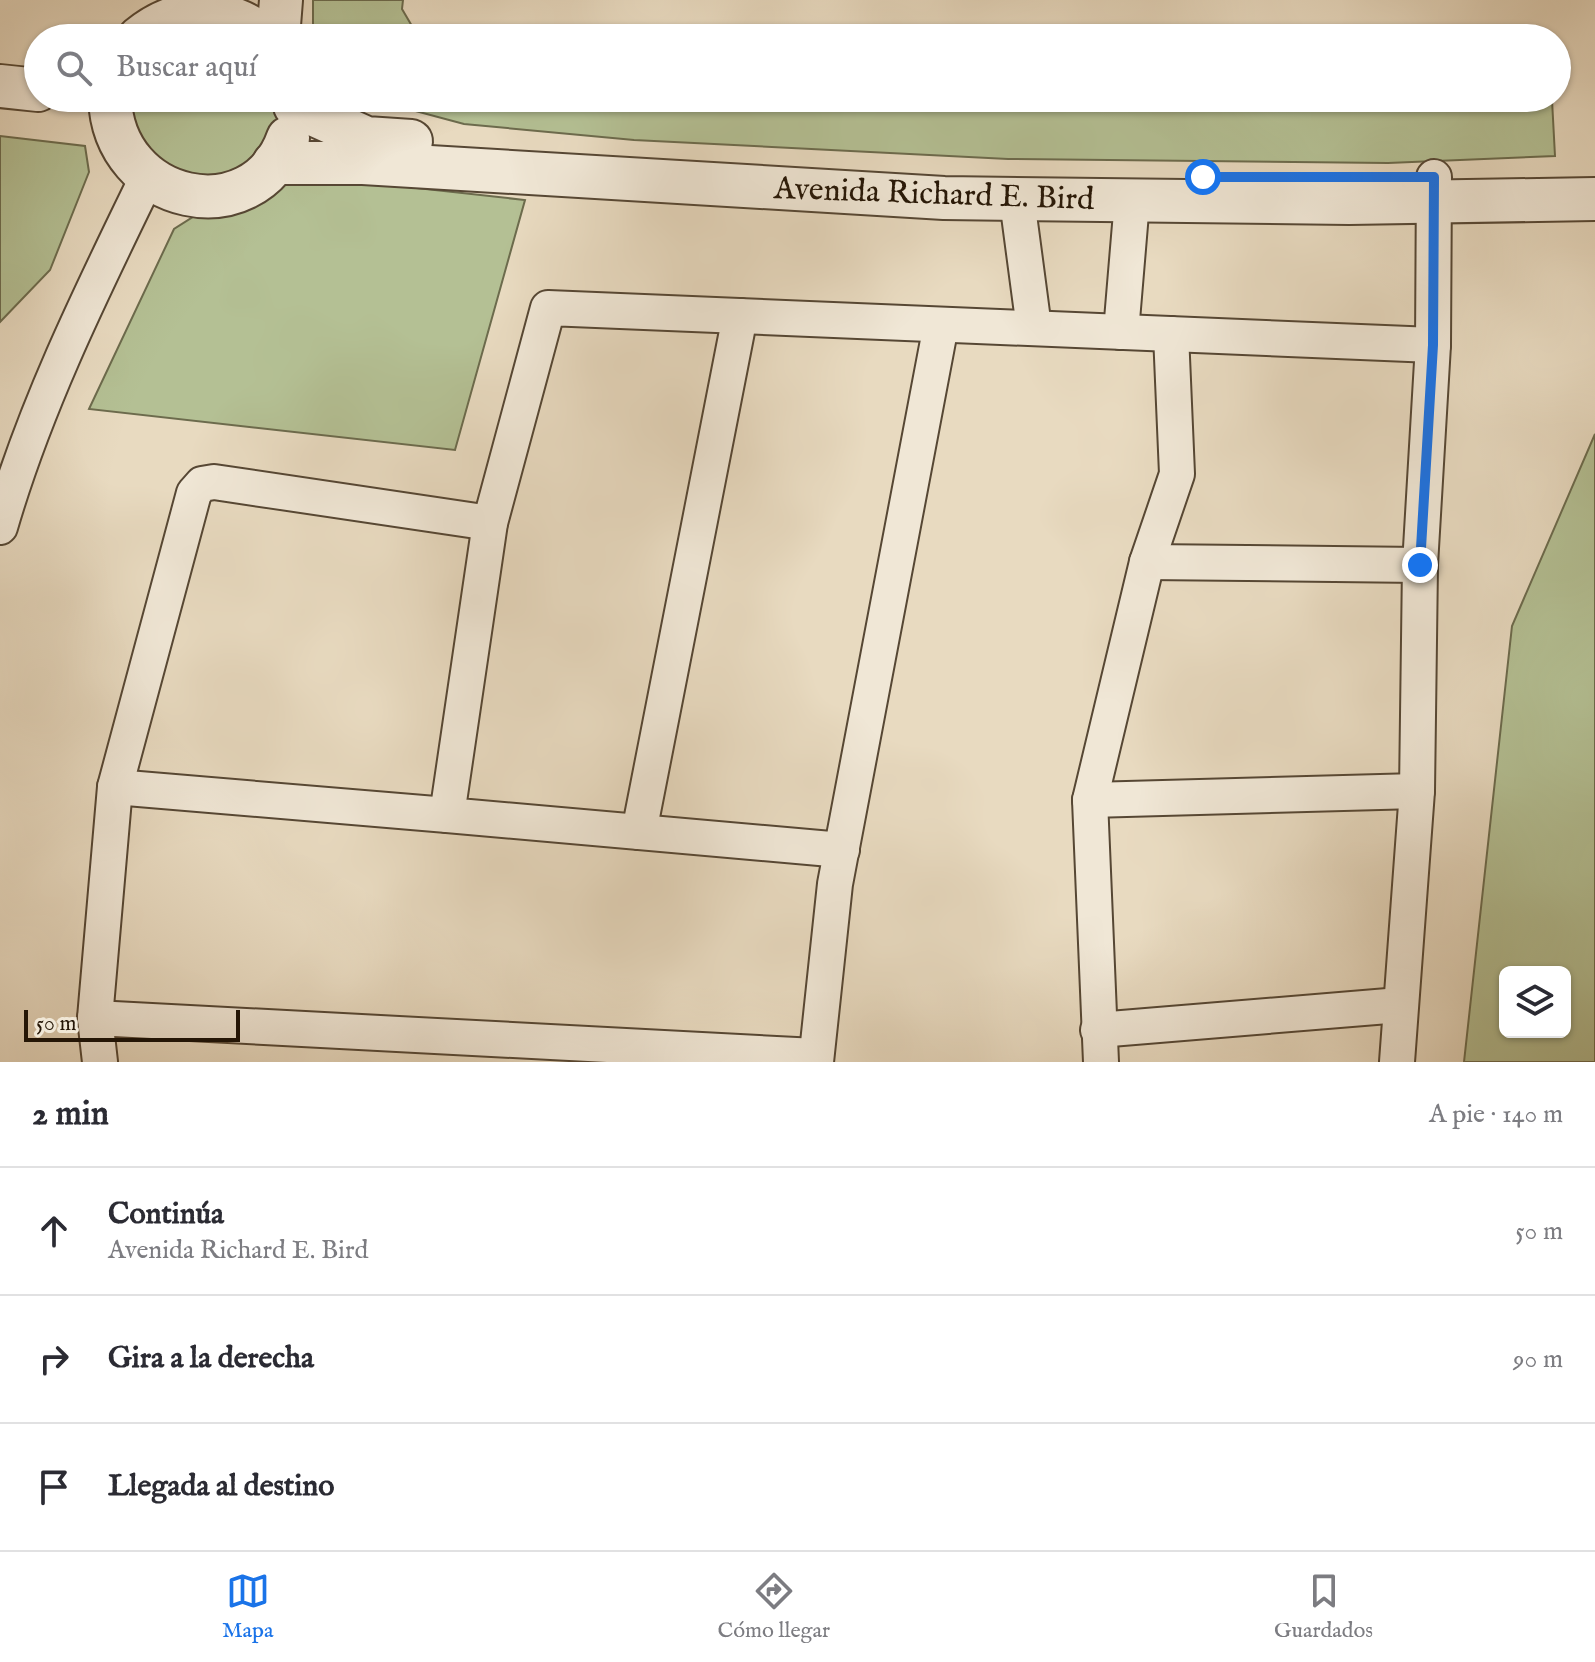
<!DOCTYPE html>
<html lang="es">
<meta charset="utf-8">
<style>
body{margin:0;font-family:"IM FELL English",serif;background:#f2f2f3;color:#2b2b33}
.controls{position:absolute;right:24px;bottom:24px;display:grid;overflow:hidden;border-radius:12px;box-shadow:0 2px 6px #0004}
.controls button{width:72px;height:72px;display:grid;place-items:center;padding:0;border:0;border-bottom:2px solid #e1e1e2;background:#fff;color:#2b2b33;font:40px sans-serif}
.scale{position:absolute;left:24px;bottom:20px;width:216px;box-sizing:border-box;padding-left:8px;border:4px solid #251606;border-top:0;font-size:22px;line-height:28px;white-space:nowrap;color:#251606;-webkit-text-stroke:6px #f0e7d6;paint-order:stroke}
.stop{position:absolute;width:24px;height:24px;margin:-18px;border:6px solid #1a73e8;border-radius:50%;background:#fff}
.stop.end{background:#1a73e8;border-color:#fff;box-shadow:0 2px 8px #0008}
.list{margin:0;padding:0;list-style:none}
h2{display:flex;justify-content:space-between;align-items:center;height:104px;margin:0;padding:0 32px;font-size:34px}
h2 small{font-size:26px;font-weight:400;color:#7c7c81}
.list li{display:grid;grid-template-columns:52px 1fr auto;gap:24px;align-items:center;box-sizing:border-box;height:128px;padding:0 32px;border-top:2px solid #e1e1e2}
.list b{display:block;font-size:30px;white-space:nowrap}
.list p{margin:0;font-size:26px;white-space:nowrap;color:#7c7c81}
.list em{font-size:26px;font-style:normal;color:#7c7c81}
.icon{flex:none;width:44px;height:44px;fill:none;stroke:currentColor;stroke-width:2;stroke-linecap:round;stroke-linejoin:round}
.map{position:relative;flex:none;width:1595px;height:1062px;overflow:hidden}
.search{position:absolute;background:#fff;box-shadow:0 2px 6px #0004;left:24px;right:24px;top:24px;height:88px;display:flex;align-items:center;gap:20px;box-sizing:border-box;padding:0 28px;border-radius:44px;color:#7c7c81;font-size:30px}
.sheet{height:488px;background:#fff}
nav{display:flex;justify-content:space-around;align-items:center;box-sizing:border-box;height:112px;border-top:2px solid #e1e1e2;background:#fff;font-size:22px;color:#7c7c81}
nav a{display:grid;justify-items:center;gap:4px}
nav .on{color:#1a73e8}
.map>svg:first-child{display:block}
.green{fill:#b4c094;stroke:#6c6b4d;stroke-width:2;fill-rule:evenodd}
.lines{fill:none;stroke-linecap:round;stroke-linejoin:round}
.minor-casing{stroke:#564734;stroke-width:38}
.tertiary-casing{stroke:#564734;stroke-width:46}
.minor{stroke:#f0e7d6;stroke-width:34}
.tertiary{stroke:#f0e7d6;stroke-width:42}
.route{stroke:#1a73e8;stroke-width:10}
.labels{text-anchor:middle;dominant-baseline:central;stroke-width:6;stroke-linejoin:round;paint-order:stroke}
.street-label{font-size:32px;fill:#251606;stroke:#f0e7d6}
</style>
<div class="map">
<svg width="1595" height="1062" viewBox="0 0 1595 1062">
<rect width="100%" height="100%" fill="#e8dac0"/>
<filter id="stains"><feTurbulence type="fractalNoise" baseFrequency=".0025" numOctaves="4"/><feColorMatrix values="0 0 0 0 .2 0 0 0 0 .09 0 0 0 0 .02 0 0 0 .5 -.17"/></filter>
<radialGradient id="worn" r=".72"><stop offset=".6" stop-color="#630" stop-opacity="0"/><stop offset="1" stop-color="#630" stop-opacity=".3"/></radialGradient>
<g class="green">
<polygon points="313,0 403,0 402,9 419,38 313,38"/>
<path d="M 126,98 L 277,98 C 282,148 254,162 216,183 L 146,161 Z"/>
<polygon points="367,98 790,98 1085,108 1303,109 1552,100 1555,156 1388,163 1008,159 634,140 464,124"/>
<polygon points="0,136 85,146 89,172 50,270 0,322"/>
<polygon points="298,175 525,200 455,450 89,409 174,229 204,210"/>
<path d="M 1595,434 L 1595,1062 L 1464,1062 L 1512,626 ZM 1505,972 L 1565,972 L 1565,1032 L 1505,1032 Z"/>
</g>
<g class="lines">
<g class="minor-casing">
<g id="minor">
<polyline points="1017,200 1034,328"/>
<polyline points="1121,332 1132,201"/>
<path d="M 0,527 C 35,406 92,291 147,178"/>
<polyline points="1147,562 1420,565"/>
<polyline points="115,787 447,815"/>
<polyline points="1090,800 1417,791"/>
<polyline points="639,832 740,316"/>
<polyline points="842,850 447,815 490,523 548,308 1433,345"/>
<polyline points="95,1018 816,1056"/>
<polyline points="1098,1030 1400,1005"/>
<polyline points="100,1062 95,1018 115,787 194,493 202,484 214,482 490,523"/>
<polyline points="816,1062 835,884 941,325"/>
<polyline points="1101,1062 1090,800 1147,562 1177,474 1171,334"/>
<polyline points="1397,1062 1417,791 1420,565 1433,345 1434,177"/>
</g>
</g>
<g class="tertiary-casing">
<g id="tertiary">
<path d="M 139,38 C 178,6 226,5 266,38"/>
<polyline points="278,38 281,0"/>
<polyline points="0,86 38,90"/>
<path d="M 110,98 C 113,205 254,234 288,138"/>
<polyline points="295,106 366,138 411,141"/>
<polyline points="274,163 363,163 944,198 1349,203 1595,199"/>
</g>
</g>
<use href="#minor" class="minor"/>
<use href="#tertiary" class="tertiary"/>
</g>
<g class="lines">
<polyline class="route" points="1203,177 1434,177 1433,345 1420,565"/>
</g>
<g class="labels">
<g class="street-label">
<text transform="translate(934 195) rotate(2)">Avenida Richard E. Bird</text>
</g>
</g>
<rect width="100%" height="100%" filter="url(#stains)"/>
<rect width="100%" height="100%" fill="url(#worn)"/>
</svg>
<div class="controls">
<button><svg class="icon" aria-label="layers" viewBox="0 0 24 24"><path d="M12 4l9 5-9 5-9-5zM3 14l9 5 9-5"/></svg></button>
</div>
<div class="scale">50 m</div>
<div class="stop" style="left:1203px;top:177px"></div>
<div class="stop end" style="left:1420px;top:565px"></div>
<div class="search"><svg class="icon" aria-label="search" viewBox="0 0 24 24"><circle cx="10" cy="10" r="6"/><path d="M15 15l6 6"/></svg>Buscar aquí</div>
</div>
<section class="sheet">
<h2>2 min<small>A pie · 140 m</small></h2>
<ul class="list">
<li><svg class="icon" aria-label="ahead" viewBox="0 0 24 24"><path d="M12 20V5M6 11l6-6 6 6"/></svg><div><b>Continúa</b><p>Avenida Richard E. Bird</p></div><em>50 m</em></li>
<li><svg class="icon" aria-label="right" viewBox="0 0 24 24"><path d="M7 20v-9h11M14 6l5 5-5 5"/></svg><div><b>Gira a la derecha</b></div><em>90 m</em></li>
<li><svg class="icon" aria-label="arrive" viewBox="0 0 24 24"><path d="M6 21V4h12l-3 4 3 4H6"/></svg><div><b>Llegada al destino</b></div></li>
</ul>
</section>
<nav>
<a class="on"><svg class="icon" aria-label="map" viewBox="0 0 24 24"><path d="M3 6l6-2 6 2 6-2v14l-6 2-6-2-6 2zM9 4v14M15 6v14"/></svg>Mapa</a>
<a><svg class="icon" aria-label="directions" viewBox="0 0 24 24"><path d="M12 3l9 9-9 9-9-9zM9 14v-3h6M13 9l2 2-2 2"/></svg>Cómo llegar</a>
<a><svg class="icon" aria-label="saved" viewBox="0 0 24 24"><path d="M7 4h10v16l-5-4-5 4z"/></svg>Guardados</a>
</nav>
